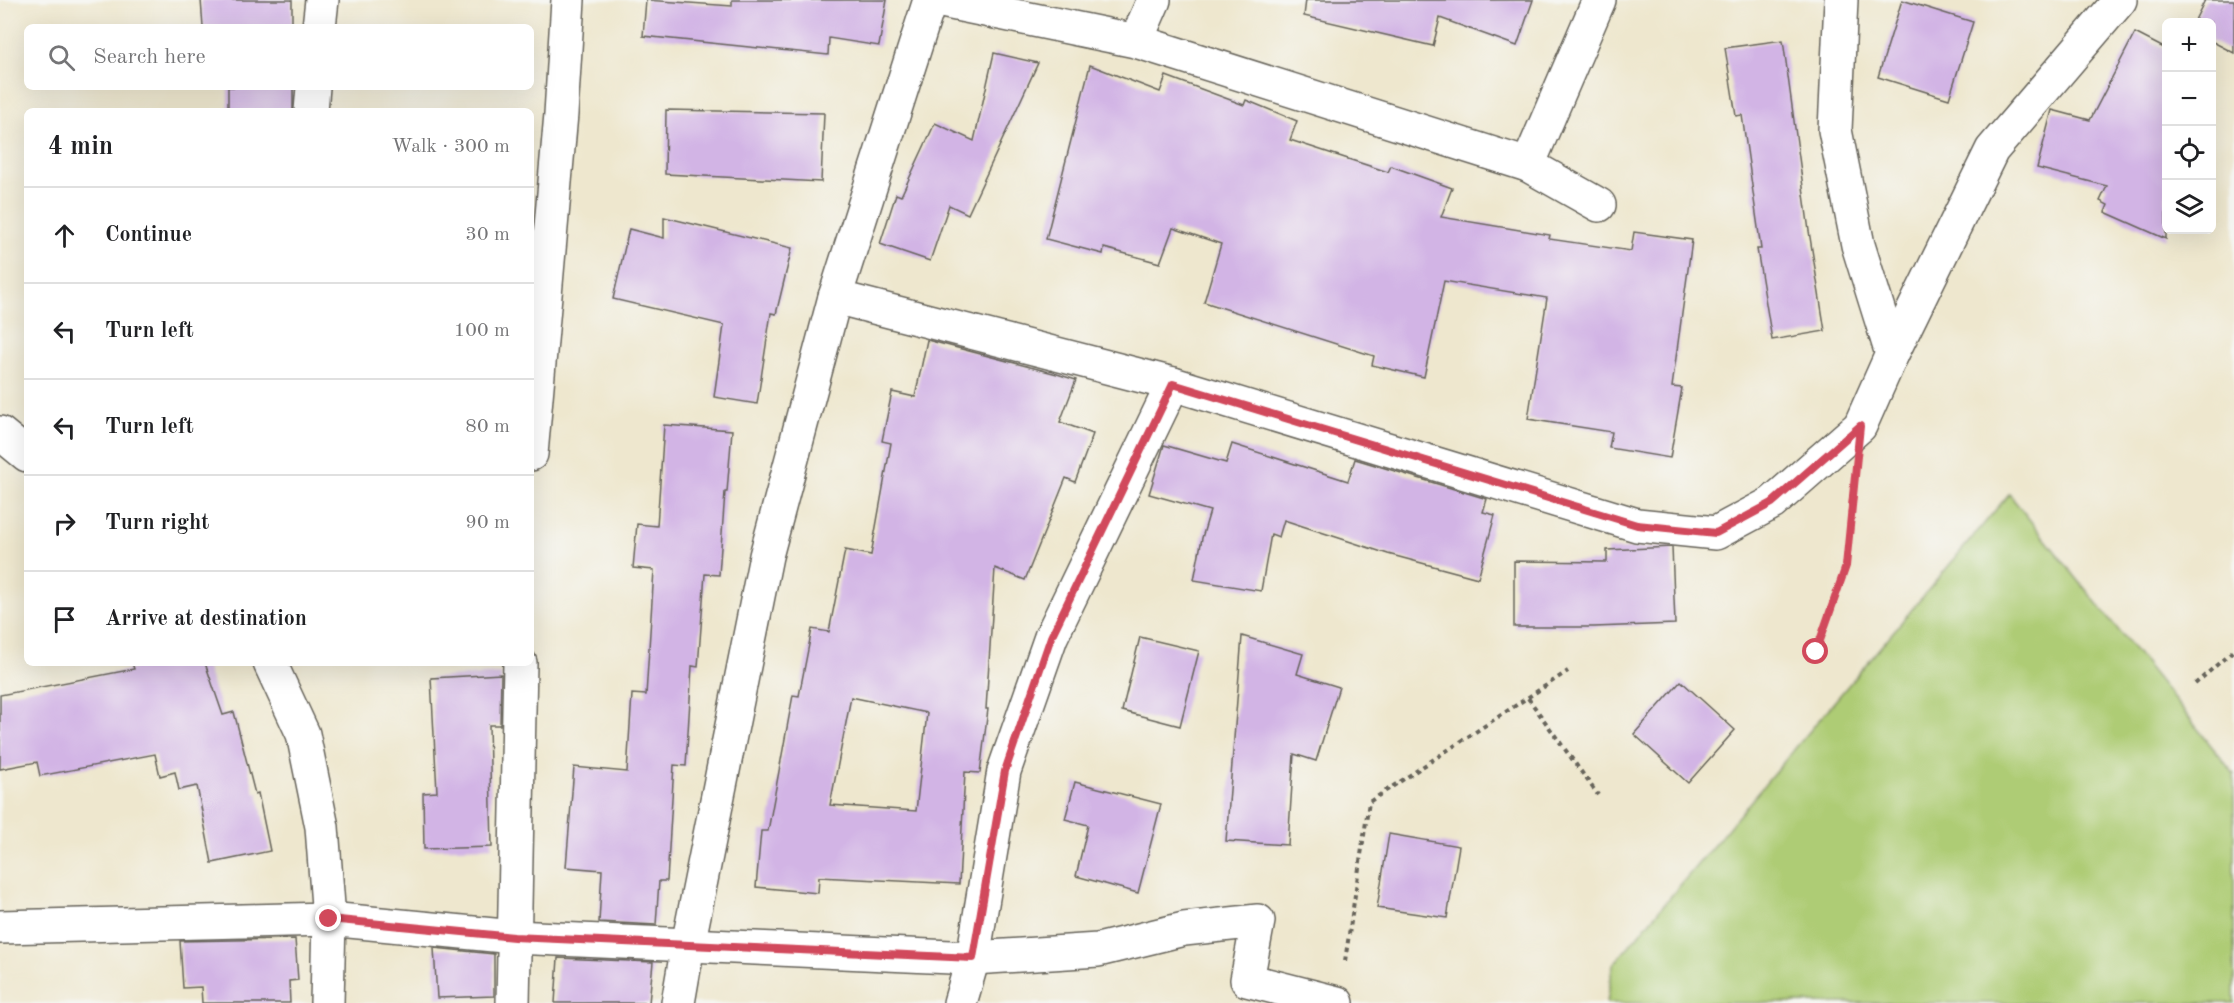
<!DOCTYPE html>
<meta charset="utf-8">
<style>
body{margin:0;font-family:"Old Standard TT",serif;background:#f6f6f6;color:#202124}
.controls{position:absolute;right:18px;top:18px;display:grid;overflow:hidden;border-radius:9px;box-shadow:0 6px 24px #0002}
.controls button{width:54px;height:54px;display:grid;place-items:center;padding:0;border:0;border-bottom:2px solid #e0e0e0;background:#fff;color:#202124;font:30px sans-serif}
.stop{position:absolute;width:18px;height:18px;margin:-14px;border:4px solid #d1495b;border-radius:50%;background:#fff}
.stop.end{background:#d1495b;border-color:#fff;box-shadow:0 2px 6px #0008}
.list{margin:0;padding:0;list-style:none}
h2{display:flex;justify-content:space-between;align-items:center;height:78px;margin:0;padding:0 24px;font-size:26px}
h2 small{font-size:20px;font-weight:400;color:#757577}
.list li{display:grid;grid-template-columns:39px 1fr auto;gap:18px;align-items:center;box-sizing:border-box;height:96px;padding:0 24px;border-top:2px solid #e0e0e0}
.list b{display:block;font-size:22px;white-space:nowrap}
.list em{font-size:20px;font-style:normal;color:#757577}
.icon{flex:none;width:33px;height:33px;fill:none;stroke:currentColor;stroke-width:2;stroke-linecap:round;stroke-linejoin:round}
.map{position:relative;flex:none;width:2234px;height:1003px;overflow:hidden}
.search{position:absolute;background:#fff;box-shadow:0 6px 24px #0002;left:24px;top:24px;width:510px;height:66px;display:flex;align-items:center;gap:15px;box-sizing:border-box;padding:0 21px;border-radius:9px;color:#757577;font-size:22px}
.panel{position:absolute;background:#fff;box-shadow:0 6px 24px #0002;left:24px;top:108px;width:510px;height:558px;border-radius:9px}
.map>svg:first-child{display:block}
.green{fill:#aecc74;stroke:#657448;stroke-width:1.5}
.building{fill:#d2b4e5;fill-rule:evenodd}
.lines{fill:none;stroke-linecap:round;stroke-linejoin:round}
.minor-casing{stroke:#66635a;stroke-width:36}
.tertiary-casing{stroke:#66635a;stroke-width:36}
.path{stroke:#66635a;stroke-width:4;stroke-dasharray:4.5 4.5;stroke-linecap:butt}
.minor{stroke:#fff;stroke-width:33}
.tertiary{stroke:#fff;stroke-width:33}
.route{stroke:#d1495b;stroke-width:8}
</style>
<div class="map">
<svg width="2234" height="1003" viewBox="0 0 2234 1003">
<rect width="100%" height="100%" fill="#f6f6f2"/>
<filter id="ink" filterUnits="userSpaceOnUse"><feTurbulence type="fractalNoise" baseFrequency=".0167" numOctaves="2"/><feDisplacementMap in="SourceGraphic" scale="12" xChannelSelector="R" yChannelSelector="G"/><feConvolveMatrix kernelMatrix="1 2 1 2 8 2 1 2 1" color-interpolation-filters="sRGB"/></filter>
<filter id="wash" filterUnits="userSpaceOnUse"><feTurbulence type="fractalNoise" baseFrequency=".008" numOctaves="4" result="noise"/><feDisplacementMap in="SourceGraphic" scale="24" xChannelSelector="R" yChannelSelector="G"/><feGaussianBlur stdDeviation="1.35" result="paint"/><feColorMatrix in="noise" values="0 0 0 0 0 0 0 0 0 0 0 0 0 0 0 0 0 1.4 0 .05"/><feComposite in="paint" operator="in"/></filter>
<g filter="url(#wash)">
<rect width="100%" height="100%" fill="#eee7ce"/>
<polygon class="green" points="2009,494 2234,774 2234,1003 1607,1003 1613,965"/>
<g id="blocks">
<g class="building">
<polygon points="201,0 292,0 292,27 203,27"/>
<polygon points="646,0 732,6 732,0 887,0 879,46 829,38 828,55 643,36"/>
<polygon points="1306,0 1533,0 1517,46 1440,18 1433,46 1304,16"/>
<polygon points="1902,0 1973,22 1949,99 1878,77"/>
<polygon points="2205,0 2234,0 2234,53 2211,41 2211,22 2194,22"/>
<polygon points="2135,33 2166,49 2166,239 2105,212 2108,205 2100,201 2107,186 2037,168 2052,110 2090,120"/>
<polygon points="1783,40 1809,231 1825,331 1772,340 1757,249 1761,249 1742,115 1736,116 1725,48"/>
<polygon points="994,53 1038,63 968,214 949,205 930,261 880,244 896,194 901,196 935,123 974,141"/>
<polygon points="1090,65 1160,92 1166,76 1244,105 1246,100 1297,121 1290,140 1388,172 1391,166 1452,188 1441,217 1550,235 1549,239 1631,251 1634,232 1692,240 1672,387 1682,388 1670,458 1609,448 1612,432 1528,419 1547,298 1444,281 1424,377 1372,365 1374,356 1204,302 1221,244 1173,228 1160,263 1104,248 1103,254 1046,239"/>
<rect x="228" y="87" width="65" height="24"/>
<polygon points="666,110 824,113 821,182 665,174"/>
<polygon points="664,217 792,248 776,314 771,313 757,404 714,397 724,325 613,299 629,229 664,238"/>
<path d="M 927,340 L 1057,374 L 1076,380 L 1060,422 L 1093,434 L 1075,482 L 1066,478 L 1025,580 L 995,568 L 986,709 L 988,709 L 980,773 L 965,772 L 959,884 L 819,877 L 818,893 L 756,887 L 761,831 L 768,831 L 793,695 L 799,696 L 812,629 L 829,632 L 845,550 L 871,555 L 891,443 L 882,441 L 892,392 L 915,397 ZM 851,697 L 927,713 L 916,811 L 830,805 Z"/>
<polygon points="664,425 732,430 727,492 725,492 719,575 705,574 698,667 692,666 686,766 674,765 667,881 659,881 656,925 599,922 602,870 566,867 574,767 627,772 632,694 646,695 654,570 633,568 637,524 657,526"/>
<polygon points="1232,444 1348,481 1355,459 1487,499 1483,512 1495,515 1478,578 1388,554 1284,520 1279,537 1271,534 1261,591 1194,580 1202,538 1210,511 1149,494 1164,445 1226,463"/>
<polygon points="1672,547 1675,624 1594,627 1514,627 1514,561 1607,562 1607,550"/>
<polygon points="1242,636 1303,654 1297,674 1339,687 1316,761 1294,754 1288,845 1226,841"/>
<polygon points="1140,637 1199,651 1180,726 1122,711"/>
<polygon points="132,663 205,663 223,715 234,712 255,794 258,793 270,851 212,863 197,786 179,790 175,772 160,776 155,754 40,776 37,762 0,769 0,695 134,669"/>
<polygon points="501,674 500,725 489,725 492,847 424,849 423,793 437,792 431,678"/>
<polygon points="1681,681 1735,730 1688,783 1634,734"/>
<polygon points="1075,782 1161,804 1138,893 1076,876 1088,825 1065,819"/>
<polygon points="1389,834 1459,846 1447,918 1377,908"/>
<polygon points="295,939 298,980 289,981 290,1003 202,1003 201,987 183,988 180,941"/>
<polygon points="434,948 494,954 494,996 437,998"/>
<polygon points="558,958 653,962 649,1003 555,1003"/>
</g>
</g>
</g>
<g filter="url(#ink)">
<use href="#blocks" fill-opacity="0" stroke="#66635a" stroke-width="1.5"/>
<g class="lines">
<g class="minor-casing">
<g id="minor">
<polyline points="937,0 1136,41 1528,165 1599,205"/>
<polyline points="319,27 322,0"/>
<polyline points="1136,41 1154,0"/>
<polyline points="311,111 313,87"/>
<polyline points="1528,165 1599,0"/>
<polyline points="835,297 1173,384 1637,525 1716,533 1772,503 1860,426 1892,354 1858,245 1835,130 1841,0"/>
<polyline points="1892,354 1992,150 2120,0"/>
<polyline points="531,454 561,114 568,0"/>
<polyline points="0,927 329,919 514,937 973,958 1098,950 1184,929 1258,921 1247,980 1337,1003"/>
<polyline points="513,1003 520,663"/>
<polyline points="678,1003 688,945 766,556 835,297 930,0"/>
<polyline points="960,1003 973,958 1004,771 1051,637 1173,384"/>
</g>
</g>
<g class="tertiary-casing">
<g id="tertiary">
<polyline points="0,433 27,455"/>
<polyline points="270,663 303,734 322,827 329,919 327,1003"/>
</g>
</g>
<g class="path">
<polyline points="1816,653 1846,566 1853,490"/>
<polyline points="2195,684 2234,650"/>
<polyline points="1528,698 1598,795"/>
<polyline points="1345,961 1369,802 1568,671"/>
</g>
<use href="#minor" class="minor"/>
<use href="#tertiary" class="tertiary"/>
</g>
</g>
<g class="lines" filter="url(#ink)">
<polyline class="route" points="329,919 514,937 973,958 1005,771 1051,637 1173,384 1637,525 1716,533 1772,503 1860,426 1846,566 1816,652"/>
</g>
</svg>
<div class="controls">
<button>+</button>
<button>−</button>
<button><svg class="icon" aria-label="locate" viewBox="0 0 24 24"><circle cx="12" cy="12" r="6"/><path d="M12 2v4M12 18v4M2 12h4M18 12h4"/></svg></button>
<button><svg class="icon" aria-label="layers" viewBox="0 0 24 24"><path d="M12 4l9 5-9 5-9-5zM3 14l9 5 9-5"/></svg></button>
</div>
<div class="stop" style="left:1816px;top:652px"></div>
<div class="stop end" style="left:329px;top:919px"></div>
<div class="search"><svg class="icon" aria-label="search" viewBox="0 0 24 24"><circle cx="10" cy="10" r="6"/><path d="M15 15l6 6"/></svg>Search here</div>
<section class="panel">
<h2>4 min<small>Walk · 300 m</small></h2>
<ul class="list">
<li><svg class="icon" aria-label="ahead" viewBox="0 0 24 24"><path d="M12 20V5M6 11l6-6 6 6"/></svg><div><b>Continue</b></div><em>30 m</em></li>
<li><svg class="icon" aria-label="left" viewBox="0 0 24 24"><path d="M17 20v-9H6M10 6l-5 5 5 5"/></svg><div><b>Turn left</b></div><em>100 m</em></li>
<li><svg class="icon" aria-label="left" viewBox="0 0 24 24"><path d="M17 20v-9H6M10 6l-5 5 5 5"/></svg><div><b>Turn left</b></div><em>80 m</em></li>
<li><svg class="icon" aria-label="right" viewBox="0 0 24 24"><path d="M7 20v-9h11M14 6l5 5-5 5"/></svg><div><b>Turn right</b></div><em>90 m</em></li>
<li><svg class="icon" aria-label="arrive" viewBox="0 0 24 24"><path d="M6 21V4h12l-3 4 3 4H6"/></svg><div><b>Arrive at destination</b></div></li>
</ul>
</section>
</div>
